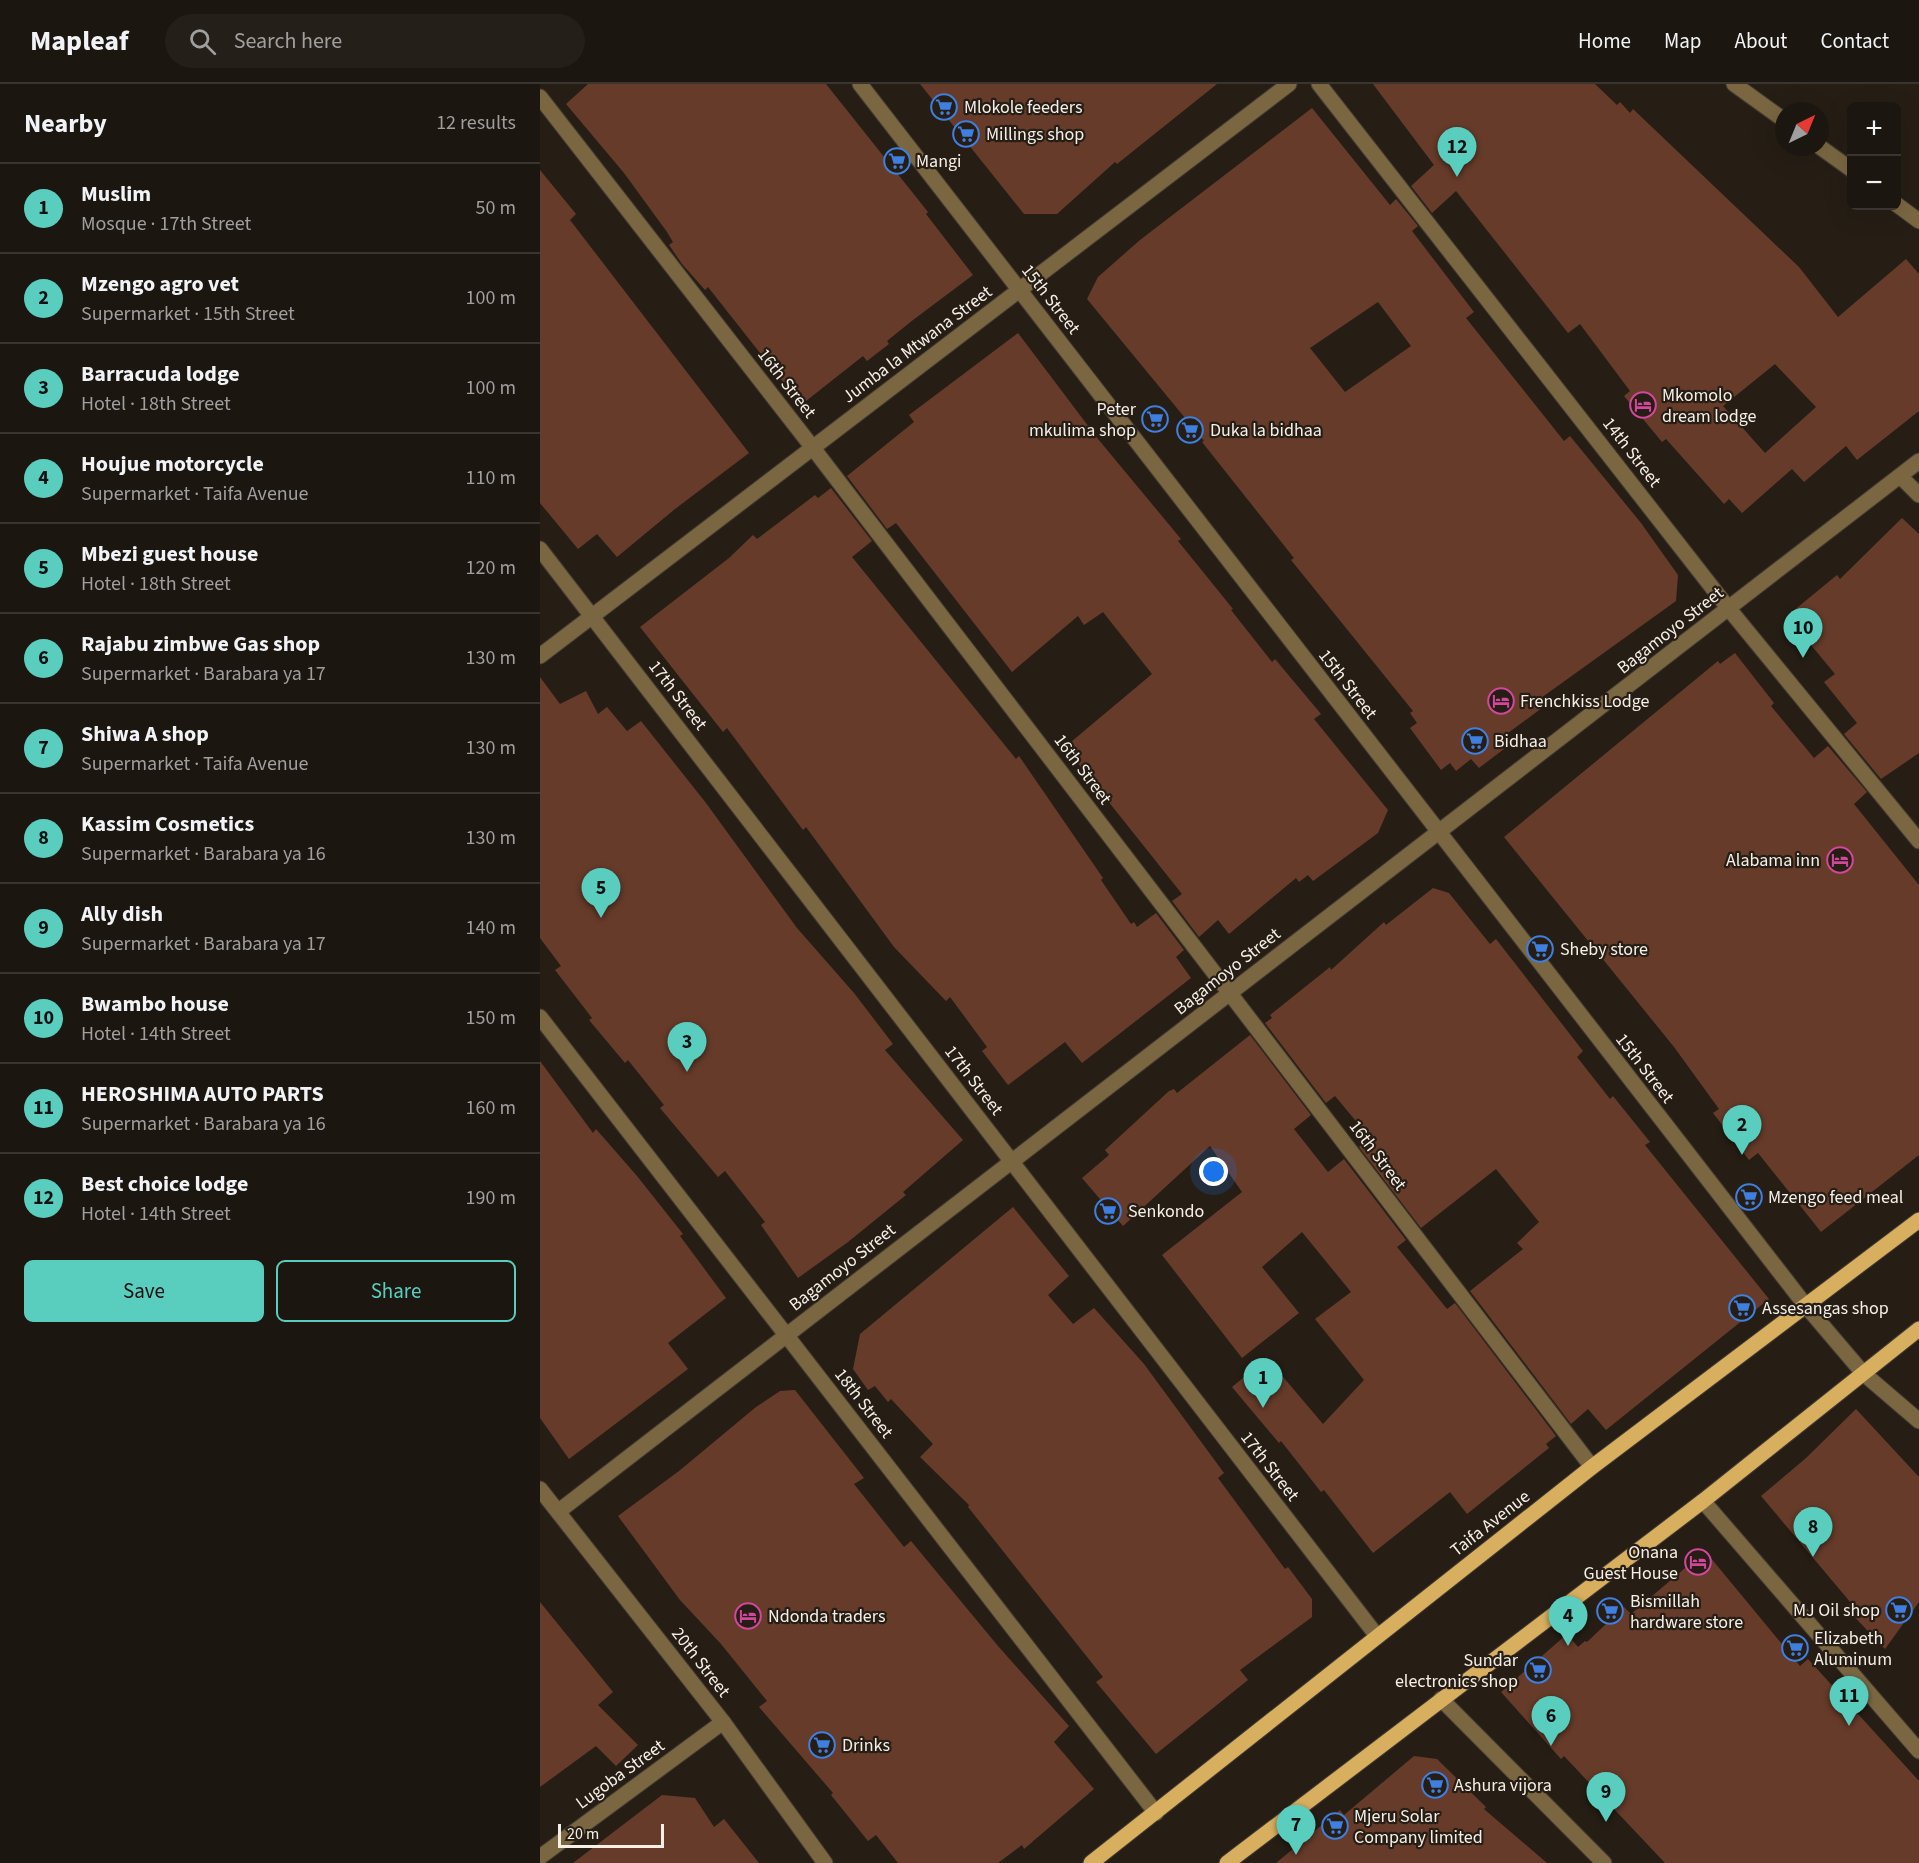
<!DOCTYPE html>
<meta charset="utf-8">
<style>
:root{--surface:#1c1610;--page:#251f19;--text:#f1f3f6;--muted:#a09f9f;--line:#3a3530;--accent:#59cebf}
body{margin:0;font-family:"Source Sans 3",sans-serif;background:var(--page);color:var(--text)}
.controls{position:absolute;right:18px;top:18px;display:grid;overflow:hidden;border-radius:9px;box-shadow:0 6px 24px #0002}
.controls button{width:54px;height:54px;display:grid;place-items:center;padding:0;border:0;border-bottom:2px solid var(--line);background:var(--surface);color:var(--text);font:30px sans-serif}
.compass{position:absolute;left:1235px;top:18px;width:54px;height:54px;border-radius:50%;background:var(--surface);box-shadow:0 6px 24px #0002;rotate:43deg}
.scale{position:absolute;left:18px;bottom:15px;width:106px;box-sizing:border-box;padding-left:6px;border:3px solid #f5efe8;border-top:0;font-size:16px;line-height:21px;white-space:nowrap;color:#f5efe8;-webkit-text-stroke:4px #261e15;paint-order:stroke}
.you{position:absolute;left:674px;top:1088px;width:21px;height:21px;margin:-15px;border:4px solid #fff;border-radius:50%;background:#1a73e8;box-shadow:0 0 0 9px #1a73e833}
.badge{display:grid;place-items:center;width:39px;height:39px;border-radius:50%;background:var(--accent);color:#111;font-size:20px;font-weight:700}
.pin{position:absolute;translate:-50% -50px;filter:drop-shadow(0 2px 3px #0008)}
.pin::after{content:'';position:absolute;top:32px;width:21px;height:18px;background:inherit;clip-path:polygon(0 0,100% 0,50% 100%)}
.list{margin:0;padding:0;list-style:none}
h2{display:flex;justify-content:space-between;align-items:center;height:78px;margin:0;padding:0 24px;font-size:26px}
h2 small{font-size:20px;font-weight:400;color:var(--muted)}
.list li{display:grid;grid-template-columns:39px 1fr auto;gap:18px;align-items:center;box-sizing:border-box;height:90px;padding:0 24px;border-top:2px solid var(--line)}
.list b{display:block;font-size:22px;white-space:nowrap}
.list p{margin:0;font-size:20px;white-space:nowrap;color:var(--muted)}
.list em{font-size:20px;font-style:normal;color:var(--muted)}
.actions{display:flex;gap:12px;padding:18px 24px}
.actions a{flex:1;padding:14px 0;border:2px solid var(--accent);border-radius:9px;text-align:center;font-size:21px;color:var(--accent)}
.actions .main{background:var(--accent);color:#111}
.icon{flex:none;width:33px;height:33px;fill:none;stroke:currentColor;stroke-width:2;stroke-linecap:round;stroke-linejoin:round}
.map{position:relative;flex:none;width:1379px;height:1779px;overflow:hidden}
header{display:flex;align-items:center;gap:36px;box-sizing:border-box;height:84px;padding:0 30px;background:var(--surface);border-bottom:2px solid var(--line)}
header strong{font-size:28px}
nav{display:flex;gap:33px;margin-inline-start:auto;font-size:21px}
.search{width:420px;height:54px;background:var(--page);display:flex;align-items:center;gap:15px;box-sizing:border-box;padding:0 21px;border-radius:33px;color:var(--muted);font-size:22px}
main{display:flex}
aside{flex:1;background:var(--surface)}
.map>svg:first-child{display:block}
</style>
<header>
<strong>Mapleaf</strong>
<div class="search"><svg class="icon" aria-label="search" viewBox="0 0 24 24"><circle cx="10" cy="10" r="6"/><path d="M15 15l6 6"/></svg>Search here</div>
<nav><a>Home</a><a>Map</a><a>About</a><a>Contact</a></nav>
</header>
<main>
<aside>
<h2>Nearby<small>12 results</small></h2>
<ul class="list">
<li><span class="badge">1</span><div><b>Muslim</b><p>Mosque · 17th Street</p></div><em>50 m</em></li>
<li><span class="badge">2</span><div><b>Mzengo agro vet</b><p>Supermarket · 15th Street</p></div><em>100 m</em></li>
<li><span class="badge">3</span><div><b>Barracuda lodge</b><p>Hotel · 18th Street</p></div><em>100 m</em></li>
<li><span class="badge">4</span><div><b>Houjue motorcycle</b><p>Supermarket · Taifa Avenue</p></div><em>110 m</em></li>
<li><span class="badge">5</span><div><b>Mbezi guest house</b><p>Hotel · 18th Street</p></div><em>120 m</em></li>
<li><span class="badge">6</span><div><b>Rajabu zimbwe Gas shop</b><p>Supermarket · Barabara ya 17</p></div><em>130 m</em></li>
<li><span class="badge">7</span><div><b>Shiwa A shop</b><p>Supermarket · Taifa Avenue</p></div><em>130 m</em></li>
<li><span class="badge">8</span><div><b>Kassim Cosmetics</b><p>Supermarket · Barabara ya 16</p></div><em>130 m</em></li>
<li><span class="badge">9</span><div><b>Ally dish</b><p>Supermarket · Barabara ya 17</p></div><em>140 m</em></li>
<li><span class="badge">10</span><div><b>Bwambo house</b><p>Hotel · 14th Street</p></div><em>150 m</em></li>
<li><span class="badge">11</span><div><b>HEROSHIMA AUTO PARTS</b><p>Supermarket · Barabara ya 16</p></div><em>160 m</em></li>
<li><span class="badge">12</span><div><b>Best choice lodge</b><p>Hotel · 14th Street</p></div><em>190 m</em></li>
</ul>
<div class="actions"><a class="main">Save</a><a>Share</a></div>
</aside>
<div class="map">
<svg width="1379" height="1779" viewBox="0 0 1379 1779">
<rect width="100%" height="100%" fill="#261e15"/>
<g fill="#673b2a" fill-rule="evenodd">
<path d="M48,0h238l102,128 -2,2 47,61 -60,45 -26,21 2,3 -22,17 -4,-5 -62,49 -93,-118 -3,3 -23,-26 -13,-19 4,-3 -6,-10 -43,-59 -58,-69z"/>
<path d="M380,0h297l-100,80 -2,-2 -58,52h-33z"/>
<path d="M833,0h222l22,21 3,-3 10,11 3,-4 166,158 39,50 68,-58 13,15v137l-62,49 -11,-14 -42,36 -12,-13 -50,44 -13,-14 -5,5 -58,-65 -4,3 -38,-46 6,-5 -50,-67 -12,9 -112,-142 -24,22 -21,-27 23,-21zM1235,280l41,43 -51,46 -42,-47z"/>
<path d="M772,24l78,97 6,-6 22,27 -6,5 62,81 -8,6 98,123 6,-5 71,87 37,52 -2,26 -135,97 5,7 -49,36 7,8 -25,19 -8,-9 -15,12 -6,-8 -9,7 -31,-42 7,-5 -7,-10 3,-2 -122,-151 3,-2 -92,-116 2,-1 -117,-142 11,-22 42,-37zM838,218l33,44 -66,46 -35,-44z"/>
<path d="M0,86l36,44 -6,6 179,233 -74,56 -58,48 -20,-23 -19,15 -38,-46z"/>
<path d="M478,249l80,106 83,100 -3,2 55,68 -2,1 41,52 3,-3 46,55 -7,5 74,91 -10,23 -65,48 -5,-6 -9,7 -3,-4 -67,56 -11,-14 -19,17 -27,-36 10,-7 -117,-147 87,-73 -49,-62 -19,13 -6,-9 -66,56 -116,-149 -9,6 -40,-53 67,-54 -5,-7z"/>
<path d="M291,404l41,53 -20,16 164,202 3,-3 84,122 -2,2 30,44 3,-2 3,5 19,-14 28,37 -8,7 15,21 -109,85 -17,-21 -57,43 -26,-34 5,-4 -37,-50 -4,4 -52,-54 -88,-120 -3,3 -76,-102 -4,4 -83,-105 89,-69 24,-23 4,4 58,-44 3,3z"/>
<path d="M1362,434l17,16v219l-38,26 -37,-45 13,-11 -33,-41 11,-8 -48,-58 50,-41 3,4z"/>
<path d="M1195,569l39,50 -3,3 43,52 14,-12 39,46 -13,12 65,81v270l-98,77 -63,-79 -9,7 -36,-47 6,-4 -45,-62 -170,-210 214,-176 2,3z"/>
<path d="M0,593l20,27 26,-13 12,23 9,-7 20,24 14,-10 65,82 91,125 57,65 39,51 -8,6 78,90 -60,52 3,3 -58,47 -50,36 -37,-53 4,-3 -40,-51 -7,6 -58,-69 4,-3 -36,-45 -3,3 -36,-43 3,-2 -37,-48 6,-4 -21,-28z"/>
<path d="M893,804l16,5 41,51 6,-5 87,112 -6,6 33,42 3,-3 37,46 -5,3 124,154 -163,131 -18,-21 -17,15 -101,-133 53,-42 -6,-6 22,-21 -43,-53 -75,59 -62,-81 11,-9 -35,-42 -9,7 -61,-80 7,-5 -2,-3 60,-48 1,3 53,-48 2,3z"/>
<path d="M710,951l61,80 -17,14 34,43 16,-13 62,81 -9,7 50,62 8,-6 101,133 -10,8 3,4 -82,66 -17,-22 -77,61 -49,-63 -3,2 -40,-51 -2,2 -47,-56 35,-29 56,66 41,-44 -49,-61 36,-27 -49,-60 -40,35 37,46 -57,45 -80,-103 80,-63 -32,-46 -87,80 -41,-48 27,-23 -4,-5 64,-59 5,-2 3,4z"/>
<path d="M0,977l53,72 3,-4 41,47 46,58 -3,2 46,62 -58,45 20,26 -119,90 -29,-41z"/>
<path d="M473,1123l56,69 -21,19 25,29 21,-16 50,56 80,109 -6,5 67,91 3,-2 24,32v18l-72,53 8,10 -92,74 -60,-72 7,-5 -135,-170 1,-2 -49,-48 13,-13 -42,-45 -3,3 -13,-16 -7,4 -15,-21 7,-35z"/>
<path d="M255,1306l69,88 -10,6 50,63 7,-6 87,105 71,80 -15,16 40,47 -70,60 -2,-4 -24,18h-100l-22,-28 -8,6 -37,-46 2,-2 -74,-86 8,-6 -46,-57 -41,-44 -62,-84 61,-45 77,-64 24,-16z"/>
<path d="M1316,1325l63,68v125l-34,47 -39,-41 5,-5 -90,-107 45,-38z"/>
<path d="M1165,1467l95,115 8,-7 111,122v82h-254l-101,-107 -3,3 -60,-67 66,-58 11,13 7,-6 2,1 37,-35 7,7z"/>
<path d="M0,1518l73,90 -15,13 40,40 -22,21 -20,-20 -56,41z"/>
<path d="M874,1672l23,3 49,48 -2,2 63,54h-271l64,-53 4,5z"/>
<path d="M122,1711l33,3 19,29 10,-8 35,44h-186z"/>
</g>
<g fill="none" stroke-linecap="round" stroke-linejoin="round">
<g stroke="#433b33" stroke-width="17">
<g id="minor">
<path d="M320,0l946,1222 57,67 56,48"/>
<path d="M779,0l410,525 190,232"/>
<path d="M1194,0l50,36"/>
<path d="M0,13l273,351 779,1019"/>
<path d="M1280,63l32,23"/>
<path d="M1356,120l23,17"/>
<path d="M1361,393l18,18"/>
<path d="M0,465l837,1087"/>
<path d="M0,572l749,-572"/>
<path d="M0,933l616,796"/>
<path d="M0,1405l183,233 102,141"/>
<path d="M1163,1417l216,250"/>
<path d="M19,1427l1360,-1050"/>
<path d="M901,1615l163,164"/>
<path d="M0,1773l183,-135"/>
</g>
</g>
<g stroke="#433b33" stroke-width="17">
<g id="major">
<path d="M551,1779l501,-396 327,-247"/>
<path d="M687,1779l476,-362 216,-172"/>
</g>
</g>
<use href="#minor" stroke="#7a6742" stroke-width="15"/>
<use href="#major" stroke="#d7af5f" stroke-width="15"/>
</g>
<defs>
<g id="supermarket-ring" transform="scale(1.35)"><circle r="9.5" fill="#261e15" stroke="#3f7fe0" stroke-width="1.5"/><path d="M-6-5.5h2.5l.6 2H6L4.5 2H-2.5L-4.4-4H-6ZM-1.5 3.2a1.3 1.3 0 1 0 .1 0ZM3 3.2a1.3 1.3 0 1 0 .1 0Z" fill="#3f7fe0"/></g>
<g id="hotel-ring" transform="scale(1.35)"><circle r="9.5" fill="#261e15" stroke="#d1479c" stroke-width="1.5"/><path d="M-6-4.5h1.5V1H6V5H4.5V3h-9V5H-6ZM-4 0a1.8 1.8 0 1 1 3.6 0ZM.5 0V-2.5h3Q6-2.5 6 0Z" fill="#d1479c"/></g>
</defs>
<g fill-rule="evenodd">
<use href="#supermarket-ring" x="404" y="23"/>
<use href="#supermarket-ring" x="426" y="50"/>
<use href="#supermarket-ring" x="357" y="77"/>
<use href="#hotel-ring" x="1103" y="321"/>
<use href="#supermarket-ring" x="615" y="335"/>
<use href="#supermarket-ring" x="650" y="346"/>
<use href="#hotel-ring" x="961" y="617"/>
<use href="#supermarket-ring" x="935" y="657"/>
<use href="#hotel-ring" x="1300" y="776"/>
<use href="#supermarket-ring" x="1000" y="865"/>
<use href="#supermarket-ring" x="1209" y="1113"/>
<use href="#supermarket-ring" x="568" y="1127"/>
<use href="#supermarket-ring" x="1202" y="1224"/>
<use href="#hotel-ring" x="1158" y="1478"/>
<use href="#supermarket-ring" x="1359" y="1526"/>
<use href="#supermarket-ring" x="1070" y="1527"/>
<use href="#hotel-ring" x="208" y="1532"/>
<use href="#supermarket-ring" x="1255" y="1564"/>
<use href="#supermarket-ring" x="998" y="1586"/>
<use href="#supermarket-ring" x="282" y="1661"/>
<use href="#supermarket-ring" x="895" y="1701"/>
<use href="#supermarket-ring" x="795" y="1742"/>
</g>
<g text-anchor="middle" stroke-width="4.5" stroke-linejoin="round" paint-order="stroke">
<g font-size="18" fill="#f5efe8" stroke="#261e15" text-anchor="start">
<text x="424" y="29">Mlokole feeders</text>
<text x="446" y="56">Millings shop</text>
<text x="376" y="83">Mangi</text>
<text x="1122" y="317">Mkomolo<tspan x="1122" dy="21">dream lodge</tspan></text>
<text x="596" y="331" text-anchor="end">Peter<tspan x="596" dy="21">mkulima shop</tspan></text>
<text x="670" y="352">Duka la bidhaa</text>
<text x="980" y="623">Frenchkiss Lodge</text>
<text x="954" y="663">Bidhaa</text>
<text x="1280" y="782" text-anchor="end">Alabama inn</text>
<text x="1020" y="871">Sheby store</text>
<text x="1228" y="1119">Mzengo feed meal</text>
<text x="588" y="1133">Senkondo</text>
<text x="1222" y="1230">Assesangas shop</text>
<text x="1138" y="1474" text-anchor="end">Onana<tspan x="1138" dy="21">Guest House</tspan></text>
<text x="1090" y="1523">Bismillah<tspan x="1090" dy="21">hardware store</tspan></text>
<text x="1340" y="1532" text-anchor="end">MJ Oil shop</text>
<text x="228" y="1538">Ndonda traders</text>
<text x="1274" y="1560">Elizabeth<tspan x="1274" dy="21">Aluminum</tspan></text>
<text x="978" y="1582" text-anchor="end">Sundar<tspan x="978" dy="21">electronics shop</tspan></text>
<text x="302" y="1667">Drinks</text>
<text x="914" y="1707">Ashura vijora</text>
<text x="814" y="1738">Mjeru Solar<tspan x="814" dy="21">Company limited</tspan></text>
</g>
<g font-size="18" fill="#f5efe8" stroke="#261e15">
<text transform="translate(511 215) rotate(52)" y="6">15th Street</text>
<text transform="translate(377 260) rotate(-37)" y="6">Jumba la Mtwana Street</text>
<text transform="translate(247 299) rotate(52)" y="6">16th Street</text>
<text transform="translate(1092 368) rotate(52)" y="6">14th Street</text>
<text transform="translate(1130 546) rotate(-38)" y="6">Bagamoyo Street</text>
<text transform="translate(808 600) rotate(52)" y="6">15th Street</text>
<text transform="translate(138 611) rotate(52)" y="6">17th Street</text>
<text transform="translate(543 685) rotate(53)" y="6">16th Street</text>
<text transform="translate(687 887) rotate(-38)" y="6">Bagamoyo Street</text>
<text transform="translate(1105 984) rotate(52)" y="6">15th Street</text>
<text transform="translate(434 996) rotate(52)" y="6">17th Street</text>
<text transform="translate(838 1071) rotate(53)" y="6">16th Street</text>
<text transform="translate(302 1183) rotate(-38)" y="6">Bagamoyo Street</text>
<text transform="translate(324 1319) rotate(52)" y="6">18th Street</text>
<text transform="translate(730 1382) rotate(52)" y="6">17th Street</text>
<text transform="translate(950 1439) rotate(-38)" y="6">Taifa Avenue</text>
<text transform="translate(161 1578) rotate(52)" y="6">20th Street</text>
<text transform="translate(80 1690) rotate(-36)" y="6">Lugoba Street</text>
</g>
</g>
</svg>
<div class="controls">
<button>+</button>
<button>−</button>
</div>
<svg class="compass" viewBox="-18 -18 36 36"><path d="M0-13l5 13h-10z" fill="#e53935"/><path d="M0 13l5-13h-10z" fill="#a09f9f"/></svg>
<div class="scale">20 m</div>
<div class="you"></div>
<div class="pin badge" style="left:723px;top:1324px">1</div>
<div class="pin badge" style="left:1202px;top:1071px">2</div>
<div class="pin badge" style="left:147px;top:988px">3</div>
<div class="pin badge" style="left:1028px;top:1562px">4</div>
<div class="pin badge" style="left:61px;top:834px">5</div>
<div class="pin badge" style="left:1011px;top:1662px">6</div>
<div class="pin badge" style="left:756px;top:1771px">7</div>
<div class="pin badge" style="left:1273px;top:1473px">8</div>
<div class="pin badge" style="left:1066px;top:1738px">9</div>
<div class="pin badge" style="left:1263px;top:574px">10</div>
<div class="pin badge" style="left:1309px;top:1642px">11</div>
<div class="pin badge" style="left:917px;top:93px">12</div>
</div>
</main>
